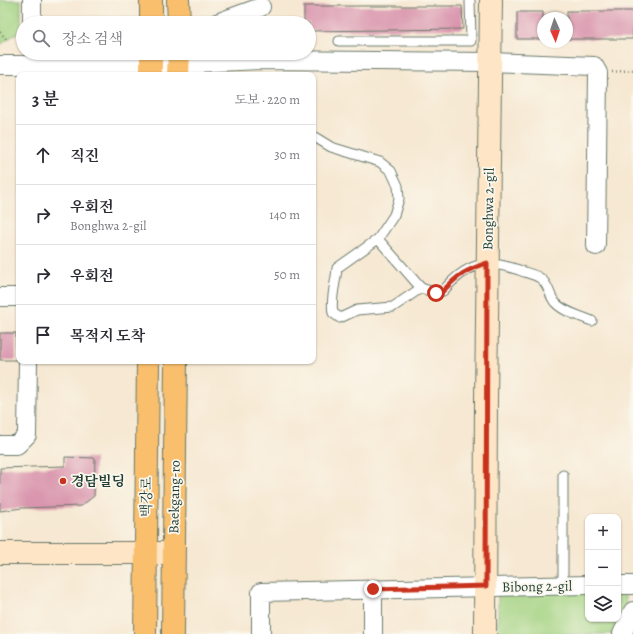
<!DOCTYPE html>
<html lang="ko">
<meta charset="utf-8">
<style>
:root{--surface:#fff;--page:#f2f2f3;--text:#2b2b33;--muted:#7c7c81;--line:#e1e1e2}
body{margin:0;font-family:Alegreya,"Noto Serif KR",serif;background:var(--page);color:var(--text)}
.controls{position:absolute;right:12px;bottom:12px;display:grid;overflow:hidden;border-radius:8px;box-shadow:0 1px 3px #0004}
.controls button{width:36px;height:36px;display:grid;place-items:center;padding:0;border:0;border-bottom:1px solid var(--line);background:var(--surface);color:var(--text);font:20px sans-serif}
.compass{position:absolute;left:537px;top:12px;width:36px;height:36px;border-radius:50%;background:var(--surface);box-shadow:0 1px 3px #0004;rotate:177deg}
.stop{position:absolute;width:12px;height:12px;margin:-9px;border:3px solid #c8321e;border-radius:50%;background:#fff}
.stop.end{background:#c8321e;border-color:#fff;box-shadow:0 1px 4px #0008}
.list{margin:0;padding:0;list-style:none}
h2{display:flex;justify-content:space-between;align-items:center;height:52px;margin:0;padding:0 16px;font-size:17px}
h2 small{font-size:13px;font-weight:400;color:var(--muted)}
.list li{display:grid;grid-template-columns:26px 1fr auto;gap:12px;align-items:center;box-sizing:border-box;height:60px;padding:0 16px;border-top:1px solid var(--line)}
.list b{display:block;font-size:15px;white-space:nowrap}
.list p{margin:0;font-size:13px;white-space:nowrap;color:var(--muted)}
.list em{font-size:13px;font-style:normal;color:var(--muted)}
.icon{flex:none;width:22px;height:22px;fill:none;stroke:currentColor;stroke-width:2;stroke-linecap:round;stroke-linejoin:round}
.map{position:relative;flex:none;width:633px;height:634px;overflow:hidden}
.search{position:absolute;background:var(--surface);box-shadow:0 1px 3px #0004;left:16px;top:16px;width:300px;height:44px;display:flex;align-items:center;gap:10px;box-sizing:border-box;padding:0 14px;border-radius:22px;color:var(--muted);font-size:15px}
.panel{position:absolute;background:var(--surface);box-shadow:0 1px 3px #0004;left:16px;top:72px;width:300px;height:292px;border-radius:8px}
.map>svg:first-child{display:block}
</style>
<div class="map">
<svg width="633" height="634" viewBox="0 0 633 634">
<rect width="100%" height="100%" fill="#fbf7ec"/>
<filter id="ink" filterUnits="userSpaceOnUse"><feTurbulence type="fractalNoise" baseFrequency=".025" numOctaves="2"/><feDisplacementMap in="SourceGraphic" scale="8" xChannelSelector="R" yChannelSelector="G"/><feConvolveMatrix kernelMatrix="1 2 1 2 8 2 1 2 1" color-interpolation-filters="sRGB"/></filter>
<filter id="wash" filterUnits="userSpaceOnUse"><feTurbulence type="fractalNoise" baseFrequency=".012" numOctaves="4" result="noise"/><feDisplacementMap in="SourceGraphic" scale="16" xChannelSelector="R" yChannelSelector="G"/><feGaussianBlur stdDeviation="0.9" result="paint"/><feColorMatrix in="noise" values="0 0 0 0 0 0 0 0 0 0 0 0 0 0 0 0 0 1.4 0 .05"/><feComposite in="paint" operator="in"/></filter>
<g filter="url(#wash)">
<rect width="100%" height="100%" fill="#f6e8d2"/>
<g fill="#a1d280" stroke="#60885a">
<path d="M0,0h21v30l-21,15z"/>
<path d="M498,590h90v29h30v-28l7,5 1,9 -13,29h-115z"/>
</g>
<g id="blocks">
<g fill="#d995ad">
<path d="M304,6h158l1,23 -154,2v-8h-5z"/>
<rect x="567" y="11" width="66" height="28"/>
<rect x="517" y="12" width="26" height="27"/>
<rect x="0" y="333" width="16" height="27"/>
<path d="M65,457l30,1 -1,38 -13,10 -59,2 -22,3v-43l65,-2z"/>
</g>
</g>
</g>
<g filter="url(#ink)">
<use href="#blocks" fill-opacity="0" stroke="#6a796b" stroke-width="1"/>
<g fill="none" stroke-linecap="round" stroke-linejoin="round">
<g stroke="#6a796b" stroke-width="11">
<g id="lane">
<path d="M339,41h132l-1,-41"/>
<path d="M183,66l17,9"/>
<path d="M313,136l18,11 49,15 11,9 7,15 1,13 -5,16 -16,24 -41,29c-1,15 -7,31 -4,45l7,5 17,-8 36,-3 28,-19"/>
<path d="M378,239l43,49 15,5 7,-2c23,-27 42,-33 76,-21 7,3 15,4 21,8 9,6 8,15 14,23 7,10 26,15 38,20"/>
<path d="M563,475v110"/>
</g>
</g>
<g stroke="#6a796b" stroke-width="20">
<g id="street">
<path d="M32,23v-23"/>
<path d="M217,23l44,-16"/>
<path d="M0,65h151l110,-5 229,2 104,4 4,7 -2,173"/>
<path d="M0,297h19"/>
<path d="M0,445h17l10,-10 1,-74"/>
<path d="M618,585h15"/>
<path d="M373,589v45"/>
<path d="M261,634v-42l327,-7"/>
<path d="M622,634l11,-23"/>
</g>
</g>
<g stroke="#6a796b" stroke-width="24">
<g id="secondary">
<path d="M0,553h173"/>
<path d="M485,634l1,-234 5,-400"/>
</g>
</g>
<g stroke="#6a796b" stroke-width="24">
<g id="primary">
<path d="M178,0l1,23"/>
<path d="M151,23v-23"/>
<path d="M151,75v-22"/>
<path d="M178,75l1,-22"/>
<path d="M145,634l3,-273"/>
<path d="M173,634l3,-273"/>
</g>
</g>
<g stroke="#6a796b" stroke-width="2.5" stroke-dasharray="1 3" stroke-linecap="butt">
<path d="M0,32l7,8"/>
<path d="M612,72l21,-2"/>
</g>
<use href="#lane" stroke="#fff" stroke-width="9"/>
<use href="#street" stroke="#fff" stroke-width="18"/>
<use href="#secondary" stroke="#fde5c5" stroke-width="22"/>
<use href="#primary" stroke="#f9bf6d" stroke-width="22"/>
</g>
</g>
<g fill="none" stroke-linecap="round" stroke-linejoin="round" filter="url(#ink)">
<path stroke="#c8321e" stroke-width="5" d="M373,589l113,-3 1,-323c-21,7 -29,12 -44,28l-7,2"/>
</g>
<circle fill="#c8321e" stroke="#fbf7ec" stroke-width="1.5" cx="63" cy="481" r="4"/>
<g text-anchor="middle" stroke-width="3.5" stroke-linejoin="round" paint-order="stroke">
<g font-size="14" fill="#1f3d34" stroke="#fbf7ec">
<text transform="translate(488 209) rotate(-89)" y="5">Bonghwa 2-gil</text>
<text transform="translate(146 497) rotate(-89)" y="5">백강로</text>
<text transform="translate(174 497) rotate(-89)" y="5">Baekgang-ro</text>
<text transform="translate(537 586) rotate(-1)" y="5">Bibong 2-gil</text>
</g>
<g font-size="14" font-weight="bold" fill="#1f3d34" stroke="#fbf7ec" text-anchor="start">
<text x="71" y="486">경담빌딩</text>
</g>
</g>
</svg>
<div class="controls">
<button>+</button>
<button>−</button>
<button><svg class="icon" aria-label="layers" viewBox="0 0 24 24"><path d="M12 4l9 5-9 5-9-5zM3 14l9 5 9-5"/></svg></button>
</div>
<svg class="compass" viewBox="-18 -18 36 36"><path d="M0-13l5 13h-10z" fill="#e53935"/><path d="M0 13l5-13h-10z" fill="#7c7c81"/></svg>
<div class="stop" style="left:436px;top:293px"></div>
<div class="stop end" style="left:373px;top:589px"></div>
<div class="search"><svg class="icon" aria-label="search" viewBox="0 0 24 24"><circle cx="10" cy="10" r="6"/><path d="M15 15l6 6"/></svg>장소 검색</div>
<section class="panel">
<h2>3 분<small>도보 · 220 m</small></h2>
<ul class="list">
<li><svg class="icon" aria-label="ahead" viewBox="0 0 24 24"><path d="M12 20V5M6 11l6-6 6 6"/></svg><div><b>직진</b></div><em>30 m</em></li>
<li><svg class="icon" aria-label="right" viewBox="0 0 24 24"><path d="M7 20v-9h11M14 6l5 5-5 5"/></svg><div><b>우회전</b><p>Bonghwa 2-gil</p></div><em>140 m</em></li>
<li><svg class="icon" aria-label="right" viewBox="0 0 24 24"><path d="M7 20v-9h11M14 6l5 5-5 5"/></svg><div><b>우회전</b></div><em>50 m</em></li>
<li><svg class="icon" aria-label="arrive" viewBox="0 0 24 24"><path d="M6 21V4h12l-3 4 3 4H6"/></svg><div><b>목적지 도착</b></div></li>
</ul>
</section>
</div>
